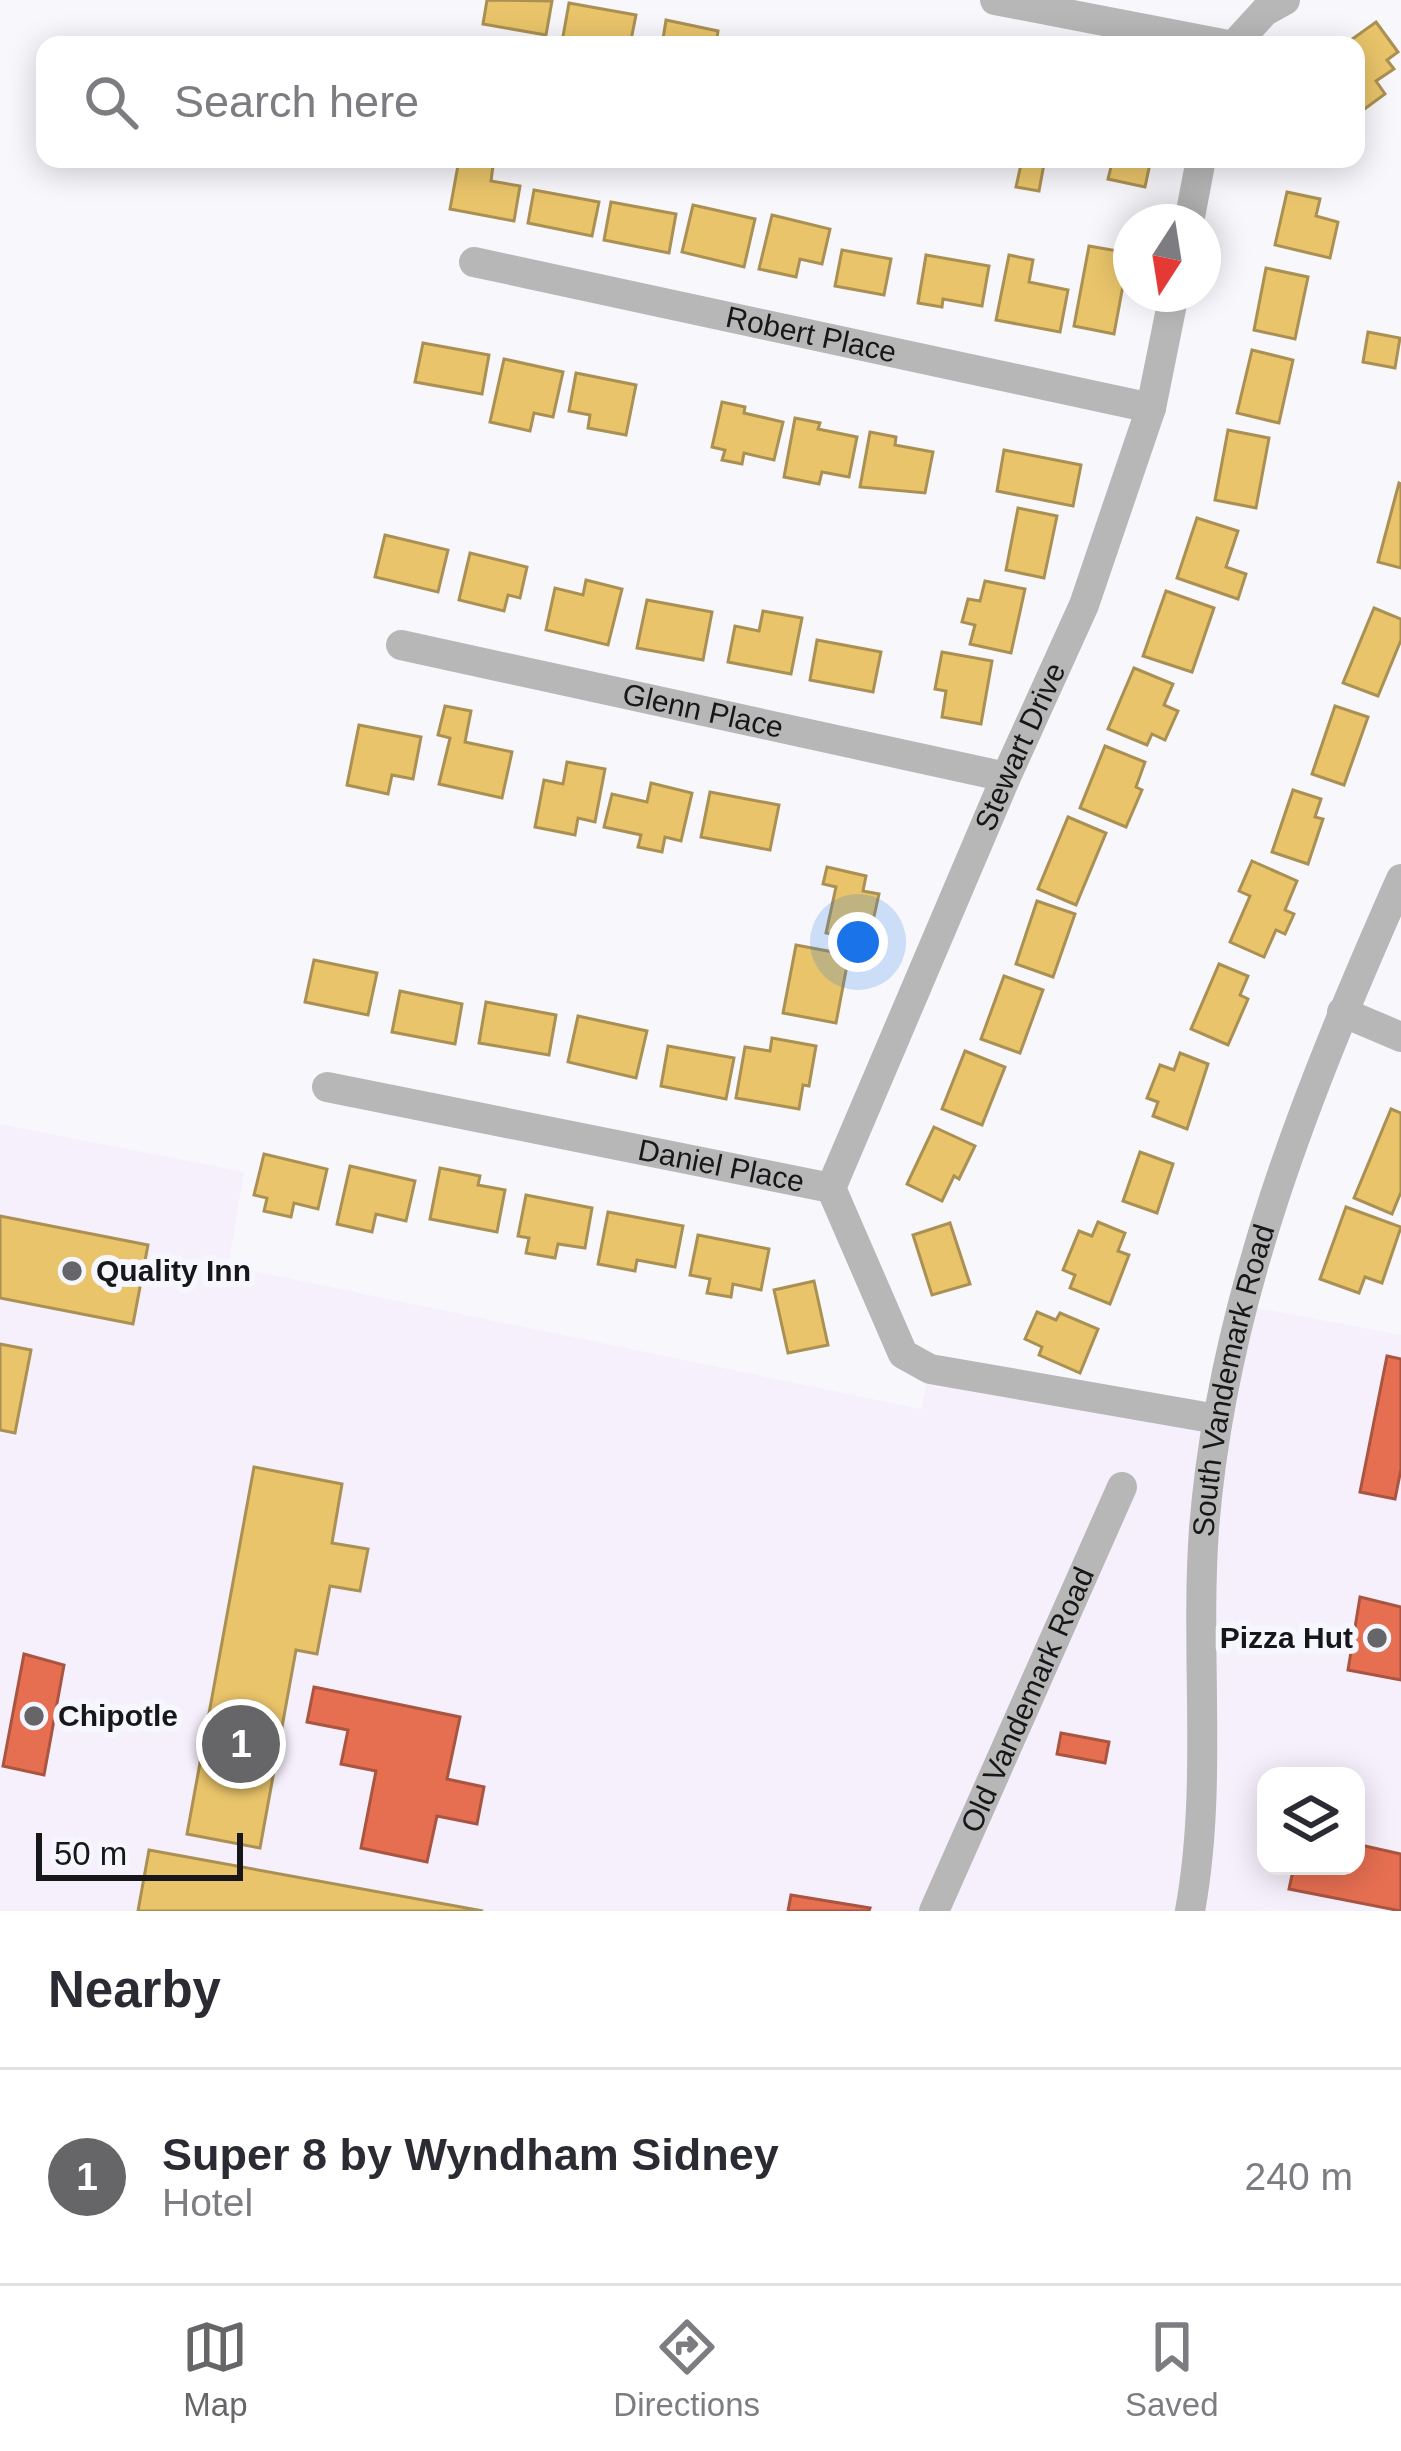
<!DOCTYPE html>
<style>
:root{--surface:#fff;--page:#f7f7f7;--text:#2b2b33;--muted:#7c7c81;--line:#e1e1e2;--accent:#666669}
body{margin:0;font-family:Helvetica,sans-serif;background:var(--page);color:var(--text)}
.controls{position:absolute;right:36px;bottom:36px;display:grid;overflow:hidden;border-radius:24px;box-shadow:0 6px 30px #0003}
.controls button{width:108px;height:108px;display:grid;place-items:center;padding:0;border:0;border-bottom:3px solid var(--line);background:var(--surface);color:var(--text);font:60px sans-serif}
.compass{position:absolute;left:1113px;top:204px;width:108px;height:108px;border-radius:50%;background:var(--surface);box-shadow:0 6px 30px #0003;rotate:192deg}
.scale{position:absolute;left:36px;bottom:30px;width:207px;box-sizing:border-box;padding-left:12px;border:6px solid #17171a;border-top:0;font-size:33px;line-height:42px;white-space:nowrap;color:#17171a;-webkit-text-stroke:9px #f6f6fe;paint-order:stroke}
.you{position:absolute;left:858px;top:942px;width:42px;height:42px;margin:-30px;border:9px solid #fff;border-radius:50%;background:#1a73e8;box-shadow:0 0 0 18px #1a73e833}
.badge{display:grid;place-items:center;width:78px;height:78px;border-radius:50%;background:var(--accent);color:#fff;font-size:39px;font-weight:700}
.pin{position:absolute;translate:-50% -50%;border:6px solid #fff;box-shadow:0 3px 12px #0006}
.list{margin:0;padding:0;list-style:none}
h2{display:flex;justify-content:space-between;align-items:center;height:156px;margin:0;padding:0 48px;font-size:51px}
h2 small{font-size:39px;font-weight:400;color:var(--muted)}
.list li{display:grid;grid-template-columns:78px 1fr auto;gap:36px;align-items:center;box-sizing:border-box;height:216px;padding:0 48px;border-top:3px solid var(--line)}
.list b{display:block;font-size:45px;white-space:nowrap}
.list p{margin:0;font-size:39px;white-space:nowrap;color:var(--muted)}
.list em{font-size:39px;font-style:normal;color:var(--muted)}
.icon{flex:none;width:66px;height:66px;fill:none;stroke:currentColor;stroke-width:2;stroke-linecap:round;stroke-linejoin:round}
.map{position:relative;flex:none;width:1401px;height:1911px;overflow:hidden}
.search{position:absolute;background:var(--surface);box-shadow:0 6px 30px #0003;left:36px;right:36px;top:36px;height:132px;display:flex;align-items:center;gap:30px;box-sizing:border-box;padding:0 42px;border-radius:24px;color:var(--muted);font-size:45px}
.sheet{height:372px;background:var(--surface)}
nav{display:flex;justify-content:space-around;align-items:center;box-sizing:border-box;height:168px;border-top:3px solid var(--line);background:var(--surface);font-size:33px;color:var(--muted)}
nav a{display:grid;justify-items:center;gap:6px}
nav .on{color:var(--accent)}
.map>svg:first-child{display:block}
</style>
<div class="map">
<svg width="1401" height="1911" viewBox="0 0 1401 1911">
<rect width="100%" height="100%" fill="#f8f8fc"/>
<path fill="#f6effc" fill-rule="evenodd" d="M0,1124l244,48 -16,94 693,143 9,-40 286,50 26,-114 159,30v576h-1401zM1266,1776h90v90h-90z"/>
<g fill="#e9c46a" stroke="#aa9052" stroke-width="3">
<path d="M487,0l65,1 -6,34 -63,-11z"/>
<path d="M569,3l67,12 -6,30 -68,-3z"/>
<path d="M666,20l52,11 -2,14h-54z"/>
<path d="M1376,22l22,30 -11,8 7,9 -18,12 9,13 -26,19 -3,-5v-63h-12z"/>
<path d="M1113,159h38l-6,28 -37,-8z"/>
<path d="M459,160l34,6 -2,15 29,5 -6,35 -64,-12z"/>
<path d="M1022,160l22,4 -5,27 -23,-4z"/>
<path d="M534,190l65,12 -7,34 -64,-13z"/>
<path d="M1287,192l33,7 -4,17 22,6 -8,36 -55,-13z"/>
<path d="M611,202l65,12 -7,39 -65,-13z"/>
<path d="M693,205l62,14 -11,48 -62,-15z"/>
<path d="M772,215l58,14 -8,35 -22,-5 -4,18 -37,-8z"/>
<path d="M1089,246l40,7 -15,81 -40,-8z"/>
<path d="M842,250l49,9 -7,36 -49,-9z"/>
<path d="M926,255l63,11 -7,40 -39,-7 -1,8 -24,-4z"/>
<path d="M1009,255l24,5 -4,22 39,8 -8,42 -64,-12z"/>
<path d="M1266,268l42,9 -13,62 -41,-9z"/>
<path d="M1368,332l32,6 -5,30 -32,-6z"/>
<path d="M423,343l66,12 -7,39 -67,-12z"/>
<path d="M1252,350l41,10 -14,63 -42,-10z"/>
<path d="M504,359l59,13 -10,45 -19,-4 -4,18 -40,-9z"/>
<path d="M576,373l60,12 -10,50 -38,-7 2,-13 -21,-4z"/>
<path d="M722,402l23,5 -1,6 39,9 -9,38 -30,-7 -2,11 -20,-4 3,-10 -13,-3z"/>
<path d="M795,418l25,5 -2,6 39,8 -8,40 -27,-5 -3,12 -35,-7z"/>
<path d="M1228,430l41,8 -13,70 -41,-8z"/>
<path d="M870,432l26,5 -1,8 38,7 -8,41 -65,-6z"/>
<path d="M1004,450l77,15 -8,41 -76,-15z"/>
<path d="M1399,483l2,1v84l-23,-6z"/>
<path d="M1018,508l39,8 -13,62 -38,-8z"/>
<path d="M1197,518l41,13 -12,36 20,7 -8,25 -61,-21z"/>
<path d="M385,535l63,15 -10,42 -63,-15z"/>
<path d="M470,553l57,14 -7,31 -12,-3 -4,16 -45,-11z"/>
<path d="M586,580l36,9 -14,56 -62,-15 9,-42 28,7z"/>
<path d="M985,581l40,8 -14,64 -41,-9 5,-19 -13,-3 6,-23 12,2z"/>
<path d="M1166,591l48,17 -22,64 -49,-16z"/>
<path d="M647,600l65,12 -9,48 -66,-12z"/>
<path d="M1374,608l27,11v21l-23,56 -35,-13z"/>
<path d="M763,611l39,7 -11,56 -63,-12 7,-36 24,5z"/>
<path d="M817,640l64,12 -8,40 -63,-12z"/>
<path d="M942,652l50,9 -11,63 -39,-7 4,-26 -11,-2z"/>
<path d="M1134,668l39,16 -9,21 14,6 -13,29 -13,-6 -5,11 -39,-16z"/>
<path d="M445,706l26,5 -6,31 47,10 -10,46 -63,-14 11,-46 -12,-3z"/>
<path d="M1335,706l33,11 -24,68 -32,-11z"/>
<path d="M359,725l62,12 -8,42 -21,-4 -4,19 -41,-9z"/>
<path d="M1105,746l40,16 -9,25 6,3 -16,37 -46,-19z"/>
<path d="M567,762l38,7 -10,53 -17,-4 -3,17 -40,-8 9,-47 19,4z"/>
<path d="M651,783l41,10 -11,48 -16,-4 -3,15 -24,-5 3,-12 -37,-8 8,-33 35,8z"/>
<path d="M1293,790l28,9 -6,18 8,2 -15,45 -36,-12z"/>
<path d="M710,792l69,13 -9,45 -69,-13z"/>
<path d="M1068,817l38,16 -30,72 -38,-16z"/>
<path d="M1252,861l45,20 -12,29 9,4 -9,20 -9,-4 -12,27 -34,-15 20,-46 -11,-5z"/>
<path d="M827,867l39,9 -3,15 16,3 -11,49 -42,-10 10,-46 -13,-3z"/>
<path d="M1037,901l38,13 -22,63 -37,-13z"/>
<path d="M796,945l53,10 -13,68 -53,-10z"/>
<path d="M314,960l63,13 -9,42 -63,-13z"/>
<path d="M1219,964l29,12 -8,19 8,4 -20,46 -37,-16z"/>
<path d="M1004,976l39,14 -23,63 -39,-14z"/>
<path d="M400,991l62,13 -7,40 -63,-12z"/>
<path d="M486,1002l70,13 -7,40 -70,-12z"/>
<path d="M578,1016l69,15 -11,47 -68,-16z"/>
<path d="M772,1038l44,8 -7,40 -6,-1 -4,24 -63,-11 9,-51 25,4z"/>
<path d="M668,1046l66,12 -8,41 -65,-13z"/>
<path d="M965,1051l40,16 -23,58 -40,-16z"/>
<path d="M1180,1053l28,11 -21,65 -34,-13 5,-14 -11,-4 13,-33 14,5z"/>
<path d="M1391,1109l10,4v79l-9,22 -38,-16z"/>
<path d="M934,1127l41,19 -16,33 -5,-3 -12,25 -35,-17z"/>
<path d="M1140,1152l33,12 -16,49 -34,-12z"/>
<path d="M264,1154l63,15 -9,40 -24,-6 -3,14 -27,-6 3,-13 -13,-3z"/>
<path d="M350,1166l65,15 -9,40 -30,-7 -4,18 -35,-8z"/>
<path d="M440,1168l40,8 -2,9 27,5 -8,42 -67,-13z"/>
<path d="M526,1195l66,13 -7,40 -27,-4 -3,14 -29,-5 3,-15 -11,-2z"/>
<path d="M1346,1207l55,20 -19,56 -17,-6 -6,16 -39,-14z"/>
<path d="M608,1212l75,14 -8,41 -38,-7 -2,11 -37,-7z"/>
<path d="M0,1216l148,29 -15,79 -133,-26z"/>
<path d="M1098,1222l27,11 -7,18 11,4 -19,49 -40,-16 5,-13 -12,-5 16,-39 13,5z"/>
<path d="M950,1223l20,61 -38,11 -19,-60z"/>
<path d="M698,1235l71,14 -8,41 -28,-6 -2,13 -24,-4 3,-14 -20,-4z"/>
<path d="M814,1281l14,64 -40,8 -14,-63z"/>
<path d="M1037,1312l19,8 4,-7 38,16 -18,44 -41,-18 3,-8 -17,-8z"/>
<path d="M0,1344l31,6 -16,83 -15,-3z"/>
<path d="M254,1467l88,17 -10,59 36,6 -8,42 -30,-5 -13,68 -21,-4 -36,198 -73,-14z"/>
<path d="M149,1850l334,61h-345z"/>
</g>
<g fill="#e76f51" stroke="#a95540" stroke-width="3">
<path d="M1387,1356l14,3v110l-6,30 -35,-7z"/>
<path d="M1360,1597l41,10v73l-53,-10z"/>
<path d="M24,1654l40,11 -20,110 -41,-9z"/>
<path d="M314,1687l146,30 -13,62 37,8 -7,37 -40,-8 -10,46 -66,-14 15,-77 -35,-7 7,-34 -41,-8z"/>
<path d="M1061,1733l48,9 -4,21 -48,-9z"/>
<path d="M1356,1844l45,10v57l-112,-22 5,-23h62z"/>
<path d="M791,1895l79,13 -1,3h-81z"/>
</g>
<g fill="none" stroke-linecap="round" stroke-linejoin="round">
<g stroke="#b6b7b6" stroke-width="30">
<path d="M995,0l233,45"/>
<path d="M1234,45l31,-34 20,-11"/>
<path d="M1189,222l12,-63"/>
<path id="s1" d="M474,262l677,146"/>
<path id="s2" d="M401,645l605,132"/>
<path d="M1342,1012l59,25"/>
<path id="s3" d="M327,1087l504,101"/>
<path id="s4" d="M831,1188l175,-411 78,-172 67,-197 23,-114"/>
<path d="M831,1188l72,166 27,15 287,50"/>
<path id="s5" d="M934,1911l188,-424"/>
<path id="s6" d="M1190,1911c23,-126 5,-255 14,-382 18,-229 105,-442 197,-650"/>
</g>
</g>
<g fill="#666669" stroke="#f6f6fe" stroke-width="4.5">
<circle cx="72" cy="1271" r="12"/>
<circle cx="1377" cy="1638" r="12"/>
<circle cx="34" cy="1716" r="12"/>
</g>
<g text-anchor="middle" stroke-width="12" stroke-linejoin="round" paint-order="stroke">
<g font-size="30" fill="#17171a" stroke="#f6f6fe">
<text dy="10" stroke="none"><textPath href="#s1" startOffset="345">Robert Place</textPath></text>
<text dy="10" stroke="none"><textPath href="#s2" startOffset="309">Glenn Place</textPath></text>
<text dy="10" stroke="none"><textPath href="#s4" startOffset="480">Stewart Drive</textPath></text>
<text dy="10" stroke="none"><textPath href="#s3" startOffset="402">Daniel Place</textPath></text>
<text dy="10" stroke="none"><textPath href="#s6" startOffset="534">South Vandemark Road</textPath></text>
<text dy="10" stroke="none"><textPath href="#s5" startOffset="231">Old Vandemark Road</textPath></text>
</g>
<g font-size="30" font-weight="bold" fill="#17171a" stroke="#f6f6fe" text-anchor="start">
<text x="96" y="1281">Quality Inn</text>
<text x="1353" y="1648" text-anchor="end">Pizza Hut</text>
<text x="58" y="1726">Chipotle</text>
</g>
</g>
</svg>
<div class="controls">
<button><svg class="icon" aria-label="layers" viewBox="0 0 24 24"><path d="M12 4l9 5-9 5-9-5zM3 14l9 5 9-5"/></svg></button>
</div>
<svg class="compass" viewBox="-18 -18 36 36"><path d="M0-13l5 13h-10z" fill="#e53935"/><path d="M0 13l5-13h-10z" fill="#7c7c81"/></svg>
<div class="scale">50 m</div>
<div class="you"></div>
<div class="pin badge" style="left:241px;top:1744px">1</div>
<div class="search"><svg class="icon" aria-label="search" viewBox="0 0 24 24"><circle cx="10" cy="10" r="6"/><path d="M15 15l6 6"/></svg>Search here</div>
</div>
<section class="sheet">
<h2>Nearby<small></small></h2>
<ul class="list">
<li><span class="badge">1</span><div><b>Super 8 by Wyndham Sidney</b><p>Hotel</p></div><em>240 m</em></li>
</ul>
</section>
<nav>
<a class="on"><svg class="icon" aria-label="map" viewBox="0 0 24 24"><path d="M3 6l6-2 6 2 6-2v14l-6 2-6-2-6 2zM9 4v14M15 6v14"/></svg>Map</a>
<a><svg class="icon" aria-label="directions" viewBox="0 0 24 24"><path d="M12 3l9 9-9 9-9-9zM9 14v-3h6M13 9l2 2-2 2"/></svg>Directions</a>
<a><svg class="icon" aria-label="saved" viewBox="0 0 24 24"><path d="M7 4h10v16l-5-4-5 4z"/></svg>Saved</a>
</nav>
